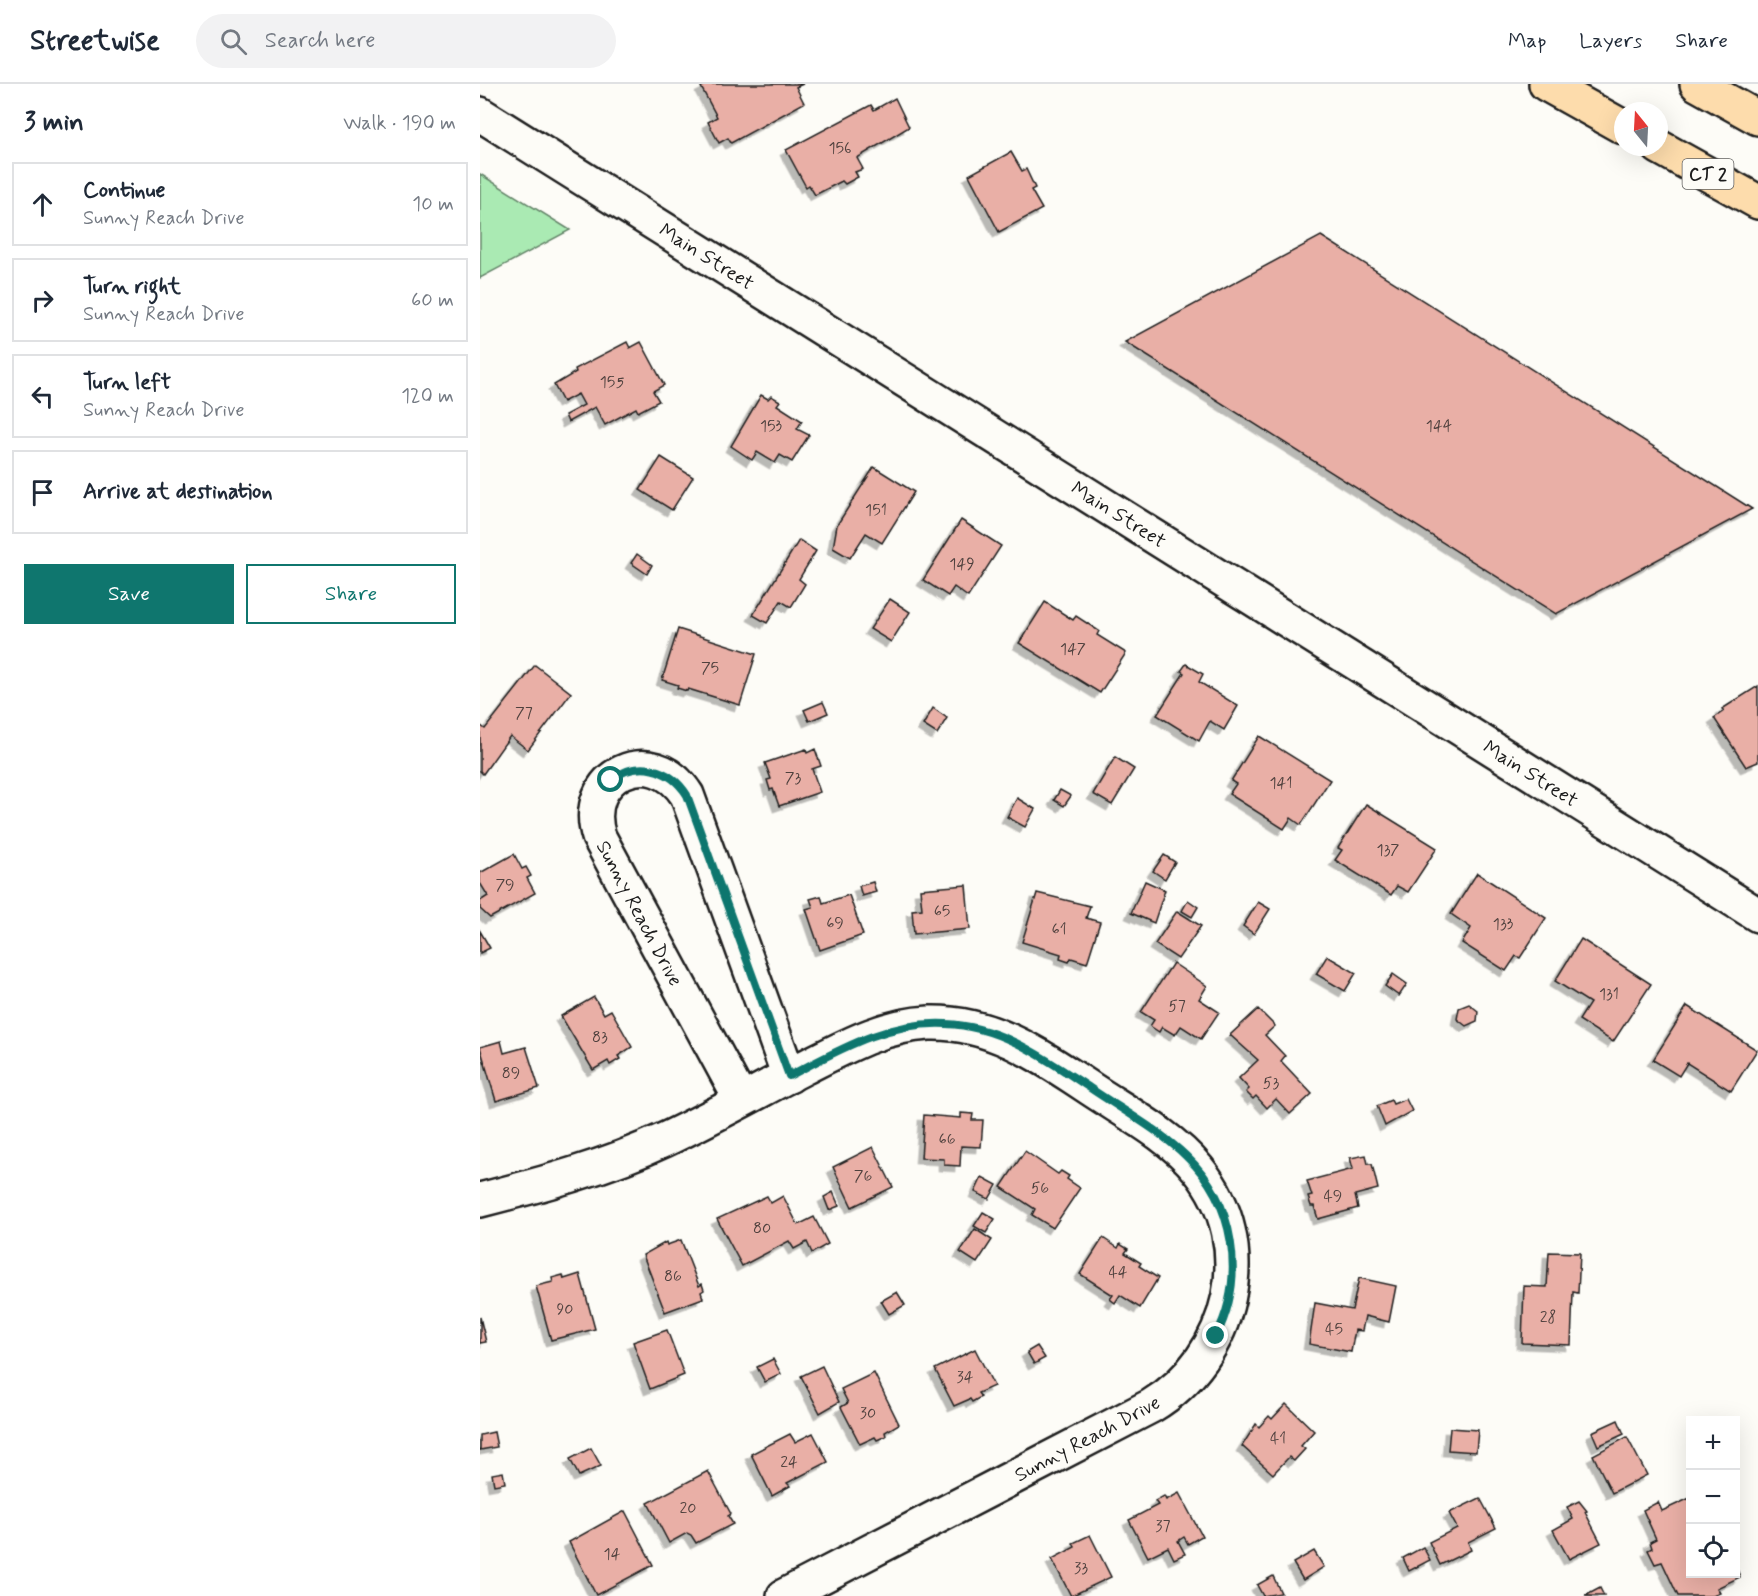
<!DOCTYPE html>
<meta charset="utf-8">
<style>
:root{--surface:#fff;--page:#f2f2f3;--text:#1f2937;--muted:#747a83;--line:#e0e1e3;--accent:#0f766e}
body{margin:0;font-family:Mynerve,sans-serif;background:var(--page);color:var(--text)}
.controls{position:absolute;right:18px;bottom:18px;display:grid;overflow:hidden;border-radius:0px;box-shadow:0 6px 24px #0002}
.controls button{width:54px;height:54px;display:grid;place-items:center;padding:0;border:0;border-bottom:2px solid var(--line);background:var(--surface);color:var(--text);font:30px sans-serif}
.compass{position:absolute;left:1134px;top:18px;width:54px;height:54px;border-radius:50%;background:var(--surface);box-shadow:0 6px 24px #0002;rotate:342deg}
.stop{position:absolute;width:18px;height:18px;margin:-14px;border:4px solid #0f766e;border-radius:50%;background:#fff}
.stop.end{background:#0f766e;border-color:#fff;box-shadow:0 2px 6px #0008}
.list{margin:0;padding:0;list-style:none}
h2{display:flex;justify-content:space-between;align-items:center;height:78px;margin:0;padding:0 24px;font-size:26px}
h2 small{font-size:20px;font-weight:400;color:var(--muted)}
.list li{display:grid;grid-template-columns:39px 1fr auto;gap:18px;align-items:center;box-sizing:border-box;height:84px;margin:0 12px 12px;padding:0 12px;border:2px solid var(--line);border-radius:0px}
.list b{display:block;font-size:22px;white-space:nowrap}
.list p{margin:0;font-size:20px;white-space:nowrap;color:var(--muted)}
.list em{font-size:20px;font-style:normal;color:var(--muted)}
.actions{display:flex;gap:12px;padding:18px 24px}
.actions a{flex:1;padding:14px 0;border:2px solid var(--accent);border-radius:0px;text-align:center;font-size:21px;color:var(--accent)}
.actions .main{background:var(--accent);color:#fff}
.icon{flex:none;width:33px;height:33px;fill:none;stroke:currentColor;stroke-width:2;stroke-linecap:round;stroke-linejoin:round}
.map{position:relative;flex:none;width:1278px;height:1512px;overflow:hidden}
header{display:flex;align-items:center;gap:36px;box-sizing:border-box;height:84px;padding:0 30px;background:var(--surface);border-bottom:2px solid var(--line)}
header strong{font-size:28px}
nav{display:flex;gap:33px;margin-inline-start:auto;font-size:21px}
.search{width:420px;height:54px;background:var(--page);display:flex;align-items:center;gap:15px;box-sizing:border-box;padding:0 21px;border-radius:33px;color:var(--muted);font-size:22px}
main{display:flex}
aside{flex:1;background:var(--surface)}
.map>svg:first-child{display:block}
</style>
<header>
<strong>Streetwise</strong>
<div class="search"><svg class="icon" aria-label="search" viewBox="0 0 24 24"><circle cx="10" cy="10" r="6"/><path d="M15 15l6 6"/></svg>Search here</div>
<nav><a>Map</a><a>Layers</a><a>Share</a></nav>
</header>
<main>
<aside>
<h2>3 min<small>Walk · 190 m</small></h2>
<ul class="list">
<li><svg class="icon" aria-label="ahead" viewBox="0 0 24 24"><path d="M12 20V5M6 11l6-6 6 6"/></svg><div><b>Continue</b><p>Sunny Reach Drive</p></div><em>10 m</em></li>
<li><svg class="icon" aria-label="right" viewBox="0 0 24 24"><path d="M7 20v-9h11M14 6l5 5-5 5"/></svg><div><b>Turn right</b><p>Sunny Reach Drive</p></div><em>60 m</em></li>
<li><svg class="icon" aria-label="left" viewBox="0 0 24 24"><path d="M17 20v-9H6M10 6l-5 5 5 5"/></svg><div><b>Turn left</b><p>Sunny Reach Drive</p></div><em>120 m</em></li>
<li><svg class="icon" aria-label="arrive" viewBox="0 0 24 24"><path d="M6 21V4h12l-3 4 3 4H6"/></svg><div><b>Arrive at destination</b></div></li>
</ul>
<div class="actions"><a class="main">Save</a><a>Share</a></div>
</aside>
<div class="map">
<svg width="1278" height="1512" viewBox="0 0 1278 1512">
<defs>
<filter id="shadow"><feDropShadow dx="-5.5" dy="5.5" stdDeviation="0" flood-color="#0004"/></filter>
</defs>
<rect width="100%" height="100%" fill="#fdfcf7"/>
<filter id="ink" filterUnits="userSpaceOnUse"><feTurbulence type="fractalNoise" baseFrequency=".0167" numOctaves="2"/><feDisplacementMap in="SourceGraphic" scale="12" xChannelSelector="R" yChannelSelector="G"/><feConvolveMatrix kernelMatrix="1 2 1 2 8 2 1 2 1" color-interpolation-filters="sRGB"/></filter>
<g filter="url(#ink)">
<path fill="#aaeab3" stroke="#638368" stroke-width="1.5" d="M0,90l90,56 -90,48z"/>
<g fill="#e9afa6" stroke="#1c1c1c" stroke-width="1.5" filter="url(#shadow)">
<path d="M227,0h96l-7,3 8,16 -73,40 -3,-5 -9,5 -11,-21 9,-5 -16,-30z"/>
<path d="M415,14l14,29 -52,31 6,11 -8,3 3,5 -13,7 -3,-3 -27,14 -6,-10 -3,2 -20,-37 85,-45 3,5z"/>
<path d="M531,68l11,19 4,-2 9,19 -4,2 11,19 -43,23 -30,-57z"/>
<path d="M841,152l431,273 -196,105 -431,-272z"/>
<path d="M147,258l3,6 11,-6 23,43 -11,6 6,10 -21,11 -2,-4 -31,17 -10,-18 -27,15 -3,-7 19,-10 -6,-11 -15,8 -9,-17 22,-13 -1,-3z"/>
<path d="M281,311l7,4 3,-3 9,5 -3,4 25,16 -5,8 12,6 -17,27 -12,-7 -5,8 -18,-11 -5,8 -21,-14z"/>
<path d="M181,373l32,20 -21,33 -32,-20z"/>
<path d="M394,383l40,25 -32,51 -16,-10 -16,25 -17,-10 4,-23z"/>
<path d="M481,436l40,26 -33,51 -14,-10 -6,9 -25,-16z"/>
<path d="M319,456l17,11 -17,28 6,5 -14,23 -10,-6 -14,22 -14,-8z"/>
<path d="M157,470l15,11 -5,9 -16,-11z"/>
<path d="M410,515l20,13 -19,30 -21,-13z"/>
<path d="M565,518l28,18 3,-4 23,15 -2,4 29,18 -26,40 -81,-50z"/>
<path d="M198,545l78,25 -16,51 -52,-16 -1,2 -10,-3 1,-3 -16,-5z"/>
<path d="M706,580l17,10 -4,8 39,24 -14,24 -14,-9 -11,20 -42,-26 27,-42 -3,-2z"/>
<path d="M55,581l36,28 -43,57 -18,-14 -27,38 -3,-3v-46l5,4z"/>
<path d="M1278,602v76l-12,5 -32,-49 10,-7 -2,-2z"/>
<path d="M343,618l5,11 -19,8 -5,-11z"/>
<path d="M453,624l14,10 -10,16 -14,-9z"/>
<path d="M779,652l71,44 -29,45 -10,-7 -7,11 -55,-35 7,-10 -5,-3z"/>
<path d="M326,665l1,4 8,-4 6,17 -9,3 8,23 -41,14 -6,-17 -3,1 -3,-10 4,-1 -6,-16z"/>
<path d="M635,673l19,12 -22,36 -19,-11z"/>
<path d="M580,706l11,6 -7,10 -10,-6z"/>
<path d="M537,714l18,11 -10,18 -18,-10z"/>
<path d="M886,720l71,44 -29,44 -11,-6 -6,9 -56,-35 7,-10 -4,-2z"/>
<path d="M34,770l8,15 4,-2 5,9 -4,2 8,15 -45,25 -10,-9v-8l8,-5 -8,-13v-10z"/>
<path d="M684,771l11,7 -10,17 -12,-8z"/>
<path d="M997,789l69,45 -26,40 -4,-2 -10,15 -44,-28 9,-15 -20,-14z"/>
<path d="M665,797l20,9 -11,33 -23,-10z"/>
<path d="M393,798l3,10 -14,4 -3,-10z"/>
<path d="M486,801l4,44 -56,5 -2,-24 10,-1 -2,-20z"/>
<path d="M557,809l53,13 -4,12 14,4 -13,41 -16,-5 -2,4 -9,-3 1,-5 -39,-12z"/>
<path d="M369,811l14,40 -43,15 -14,-41 7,-2 -3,-8 11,-3 2,7z"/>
<path d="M708,816l10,7 -6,10 -10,-6z"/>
<path d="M778,818l12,7 -16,25 -11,-8z"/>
<path d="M697,827l24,15 -23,33 -23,-15z"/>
<path d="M0,847l10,17 -10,5z"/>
<path d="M1101,855l70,45 -38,58 -34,-22 11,-17 -35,-22z"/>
<path d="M847,872l29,17 -11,18 -29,-17z"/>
<path d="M693,879l34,23 -8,13 20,13 -18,27 -20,-13 -6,9 -13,-8 -3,5 -9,-6 4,-6 -13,-8z"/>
<path d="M913,890l14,10 -8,12 -14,-10z"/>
<path d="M114,913l10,17 7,-4 21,37 -14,9 2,3 -10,6 -2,-4 -15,9 -32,-54z"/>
<path d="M989,920l9,7 -1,10 -11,5 -9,-7 2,-11z"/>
<path d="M1207,922l70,44 -26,41 -44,-28 -8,13 -26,-16z"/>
<path d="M778,925l17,17 -10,9 20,21 -4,5 31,33 -22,20 -14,-15 -9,9 -11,-12 -3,3 -7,-7 3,-3 -10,-11 19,-18 -28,-25z"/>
<path d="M21,957l3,12 22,-6 13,41 -43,13 -16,-54z"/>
<path d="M926,1015l6,12 -27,15 -8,-20 14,-6 2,4z"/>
<path d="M481,1029l12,1 -1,6h11l-2,27 -20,-1 -1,20 -16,-1v-6l-23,-1 3,-43 37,3z"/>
<path d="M393,1063l20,40 -41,20 -19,-40z"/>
<path d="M545,1067l33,23 3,-3 8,5 -2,3 13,9 -27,40 -21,-13 3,-6 -34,-22z"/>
<path d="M886,1071l2,9h4l6,25 -23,6 3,13 -40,11 -4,-13h-3l-3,-9 4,-1 -5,-15 46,-12 -3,-11z"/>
<path d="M502,1093l15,8 -8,14 -14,-7z"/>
<path d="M353,1108l6,14 -10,4 -5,-13z"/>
<path d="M287,1112l4,7 12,-7 15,29 16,-8 14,27 -16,9 -5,-11 -13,7 -5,-8 -47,25 -25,-47z"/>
<path d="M503,1128l12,7 -9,14 -12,-7z"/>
<path d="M495,1145l17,11 -15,23 -17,-11z"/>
<path d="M623,1154l15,10 2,-4 8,5 -3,4 16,10 -2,3 19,12 -18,30 -20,-13 -5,8 -5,-4 3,-4 -33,-21z"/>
<path d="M201,1156l18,46 3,-2 2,6 -3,2 2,6 -38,14 -22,-57 23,-13 1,3z"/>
<path d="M1069,1168l31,1 -2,40 -5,-1 -2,53 -49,-2 2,-57 23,1z"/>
<path d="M100,1190l15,55 -44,11 -15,-54 17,-4 -1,-4 11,-3 1,4z"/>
<path d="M879,1194l37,8 -7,36 -24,-6 -3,15 -7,-1 -4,22 -42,-8 6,-41 37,7z"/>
<path d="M417,1208l8,13 -16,9 -8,-13z"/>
<path d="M0,1233l6,25 -6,1z"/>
<path d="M187,1246l17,45 -34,14 -17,-47z"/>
<path d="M557,1262l8,12 -11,6 -7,-12z"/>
<path d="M495,1265l19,37 -16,7 3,4 -9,5 -2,-3 -16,7 -19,-37z"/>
<path d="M293,1275l8,15 -16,8 -8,-15z"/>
<path d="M342,1282l17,36 -19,11 -19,-37z"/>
<path d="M394,1289l25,51 -14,8 1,4 -9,4 -2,-3 -15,7 -19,-37 7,-4 -7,-14z"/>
<path d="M806,1320l28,27 -13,15 4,3 -11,12 -5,-4 -16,17 -31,-28 14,-22 3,3 10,-11 3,3z"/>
<path d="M1138,1336l6,14 -26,12 -6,-14z"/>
<path d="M970,1344l28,2 -2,22 -28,-2z"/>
<path d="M14,1348l3,15 -17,3v-15z"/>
<path d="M333,1349l15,29 -41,21 3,3 -18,10 -21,-42 39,-20 5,8z"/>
<path d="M1147,1353l20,38 -35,18 -19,-38z"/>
<path d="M111,1364l10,18 -22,10 -9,-17z"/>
<path d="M228,1387l23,43 -3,2 5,8 -37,19 -5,-8 -4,-2 -18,10 -21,-40z"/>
<path d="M23,1388l2,11 -11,2 -2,-11z"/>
<path d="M699,1409l23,43 -14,8 -4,-7 -6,4 7,13 -11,5 -6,-12 -20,10 -19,-37 29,-15 -3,-4 9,-5 2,4z"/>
<path d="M1000,1414l16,30 -28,14 3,8 -31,15 -11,-23 28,-14 -8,-15z"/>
<path d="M1210,1414v76h46v-7l4,10 -23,11 3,5 -7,3h-35l-16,-34 -7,2 -7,-14 4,-2 -2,-6 6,-3 -13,-29 15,-8 4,9z"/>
<path d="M1099,1417l8,10 -2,1 16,31 -32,16 -16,-29 20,-11 -6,-12z"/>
<path d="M145,1427l28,54 -57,30 -27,-53z"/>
<path d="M610,1451l21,42 -40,19 -19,-37 23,-12 -2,-4z"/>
<path d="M943,1463l7,13 -21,11 -6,-13z"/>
<path d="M834,1467l10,16 -21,13 -10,-17z"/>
<path d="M793,1492l8,17 -18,3 -6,-11z"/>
<path d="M1120,1504l4,8h-19z"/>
</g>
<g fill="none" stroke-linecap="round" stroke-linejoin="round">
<g stroke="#1c1c1c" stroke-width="38">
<g id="minor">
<path d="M261,1016l-142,-263c-20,-62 53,-97 88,-42l102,281"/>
<path d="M0,1116c63,-16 126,-33 184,-60 47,-22 93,-48 139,-72 40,-20 80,-43 126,-45 62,-2 112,33 162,66 36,24 79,46 107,80 62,76 35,188 -47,237l-367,190"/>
</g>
</g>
<g stroke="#1c1c1c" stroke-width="38">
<path id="secondary" d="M0,30l1278,801"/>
</g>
<g stroke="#1c1c1c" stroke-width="38">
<g id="motorway">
<path d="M1066,0l77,43"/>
<path d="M1217,0l61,34"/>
<path d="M1179,63l99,55"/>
</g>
</g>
<use href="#minor" stroke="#fdfcf7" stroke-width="33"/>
<use href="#secondary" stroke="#fdfcf7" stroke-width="33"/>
<use href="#motorway" stroke="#fddcac" stroke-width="33"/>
</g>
</g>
<g fill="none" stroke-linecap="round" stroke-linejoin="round" filter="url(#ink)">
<path stroke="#0f766e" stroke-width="8" d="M131,696c26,-21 59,-12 76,15l102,281c50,-26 99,-55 157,-52 55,2 100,35 144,64 32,22 68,41 96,68 49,46 60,121 30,180"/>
</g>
<g text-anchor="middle" stroke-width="4.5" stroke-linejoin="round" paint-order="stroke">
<g font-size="16" fill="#4f413e">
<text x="360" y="69">156</text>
<text x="132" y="303">155</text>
<text x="291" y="347">153</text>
<text x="959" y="347">144</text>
<text x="396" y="431">151</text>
<text x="482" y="485">149</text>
<text x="593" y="570">147</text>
<text x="230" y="589">75</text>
<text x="44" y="634">77</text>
<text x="313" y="699">73</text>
<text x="801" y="704">141</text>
<text x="908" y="771">137</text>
<text x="25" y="806">79</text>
<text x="462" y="832">65</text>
<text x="355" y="844">69</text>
<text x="1023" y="845">133</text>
<text x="579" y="850">61</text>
<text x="1129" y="915">131</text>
<text x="697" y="927">57</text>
<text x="120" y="958">83</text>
<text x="31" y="994">89</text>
<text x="791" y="1004">53</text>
<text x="467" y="1060">66</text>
<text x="383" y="1097">76</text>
<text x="560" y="1109">56</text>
<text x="853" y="1117">49</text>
<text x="282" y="1149">80</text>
<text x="638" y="1193">44</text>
<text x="193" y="1197">86</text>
<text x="85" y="1230">90</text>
<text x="1068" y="1238">28</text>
<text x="854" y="1250">45</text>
<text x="485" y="1298">34</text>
<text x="388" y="1334">30</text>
<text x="798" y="1359">41</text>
<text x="309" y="1383">24</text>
<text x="208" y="1429">20</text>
<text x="683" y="1447">37</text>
<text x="132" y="1475">14</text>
<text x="601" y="1489">33</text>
</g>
<rect fill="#fdfcf7" stroke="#605f5e" stroke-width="1.5" x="1202.5" y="75" width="51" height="30" rx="4.5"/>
<g font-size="18" font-weight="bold" fill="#1c1c1c">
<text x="1228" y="96">CT 2</text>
</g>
<g font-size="20" fill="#1c1c1c" stroke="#fdfcf7">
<text transform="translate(227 172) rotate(32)" y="7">Main Street</text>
<text transform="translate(639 430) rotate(32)" y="7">Main Street</text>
<text transform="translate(1051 689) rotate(32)" y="7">Main Street</text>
<text transform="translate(160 829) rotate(62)" y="7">Sunny Reach Drive</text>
<text transform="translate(607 1354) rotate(-28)" y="7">Sunny Reach Drive</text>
</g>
</g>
</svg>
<div class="controls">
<button>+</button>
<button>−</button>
<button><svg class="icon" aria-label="locate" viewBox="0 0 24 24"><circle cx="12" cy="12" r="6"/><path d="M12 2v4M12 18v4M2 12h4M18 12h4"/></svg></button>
</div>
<svg class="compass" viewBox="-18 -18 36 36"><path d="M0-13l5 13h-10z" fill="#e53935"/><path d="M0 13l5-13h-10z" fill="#747a83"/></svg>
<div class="stop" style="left:131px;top:696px"></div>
<div class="stop end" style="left:736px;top:1252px"></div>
</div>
</main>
